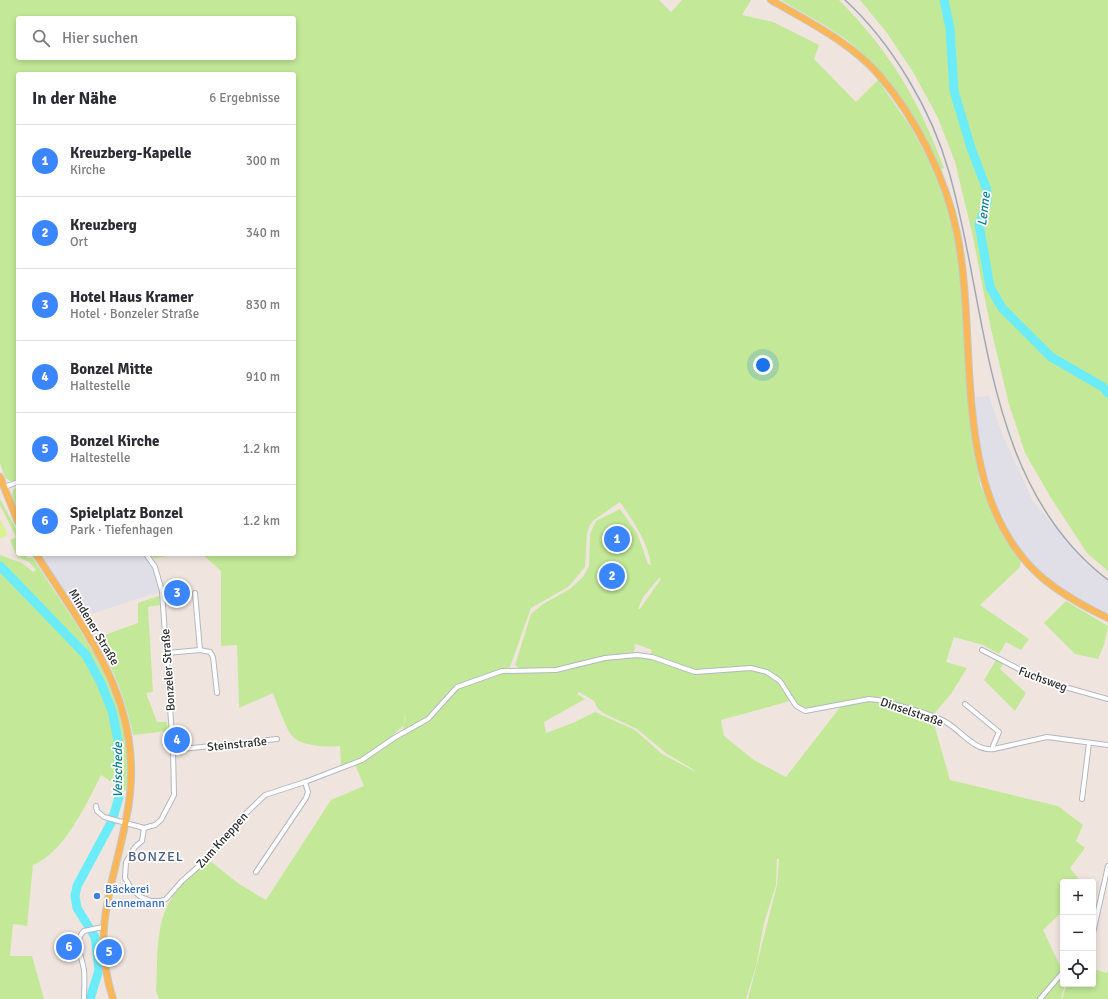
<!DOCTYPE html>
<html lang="de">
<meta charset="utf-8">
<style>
:root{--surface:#fff;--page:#f2f2f3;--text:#2b2b33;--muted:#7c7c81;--line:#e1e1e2;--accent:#3b85ff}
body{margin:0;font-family:Signika,sans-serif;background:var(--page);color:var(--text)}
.controls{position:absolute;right:12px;bottom:12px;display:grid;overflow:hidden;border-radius:4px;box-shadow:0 2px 6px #0003}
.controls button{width:36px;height:36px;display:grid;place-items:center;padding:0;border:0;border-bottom:1px solid var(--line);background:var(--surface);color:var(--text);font:20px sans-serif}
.you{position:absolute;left:763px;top:365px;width:14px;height:14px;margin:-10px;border:3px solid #fff;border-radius:50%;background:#1a73e8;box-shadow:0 0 0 6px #1a73e833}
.badge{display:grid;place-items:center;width:26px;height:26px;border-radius:50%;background:var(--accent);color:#fff;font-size:13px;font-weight:700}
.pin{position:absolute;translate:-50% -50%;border:2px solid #fff;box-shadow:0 1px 4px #0006}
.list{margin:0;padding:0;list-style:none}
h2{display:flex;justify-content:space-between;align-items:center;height:52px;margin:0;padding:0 16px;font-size:17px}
h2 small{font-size:13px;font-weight:400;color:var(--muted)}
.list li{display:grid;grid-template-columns:26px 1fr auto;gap:12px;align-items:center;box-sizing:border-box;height:72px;padding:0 16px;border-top:1px solid var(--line)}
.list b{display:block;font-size:15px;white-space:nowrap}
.list p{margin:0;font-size:13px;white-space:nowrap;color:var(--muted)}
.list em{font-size:13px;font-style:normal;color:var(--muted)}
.icon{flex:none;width:22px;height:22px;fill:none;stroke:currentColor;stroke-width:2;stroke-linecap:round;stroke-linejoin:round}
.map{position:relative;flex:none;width:1108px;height:999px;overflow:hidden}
.search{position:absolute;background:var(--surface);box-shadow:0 2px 6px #0003;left:16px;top:16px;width:280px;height:44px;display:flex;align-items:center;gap:10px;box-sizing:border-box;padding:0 14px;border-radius:4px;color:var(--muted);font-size:15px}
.panel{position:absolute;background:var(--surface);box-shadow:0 2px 6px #0003;left:16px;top:72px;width:280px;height:484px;border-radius:4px}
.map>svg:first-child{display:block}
</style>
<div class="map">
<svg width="1108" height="999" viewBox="0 0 1108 999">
<rect width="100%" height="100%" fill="#efe5de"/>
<g fill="#e0dfe7">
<path d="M989,396l14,40 30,65 53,63 22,17v34l-25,-13 -37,-24 -29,-32 -20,-33 -17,-61 -2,-17 -3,-38z"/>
<path d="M44,554h99l8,11 7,18 1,9 -77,25 -38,-57 2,-2z"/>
</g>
<g fill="#c3e998" fill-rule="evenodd">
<path d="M0,0h659l12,12 11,-12h69l-9,15 31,7 46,23 -5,14 42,43 22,-22 34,49 25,47 16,41 8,57 13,172 6,38 23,53 18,23 -1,7 -40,38 49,34 -8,11 -15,-8 -7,12 -16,-9 -29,-8 -8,25 21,6 -16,26 -18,21 -60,-18 -64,13c-17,-4 -18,-21 -29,-31 -9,-9 -23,-11 -35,-13l-1,4c12,0 29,4 37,13 4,5 6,13 9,18l-69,19 3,16 30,24 32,17 55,-71 30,-6 62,20 17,60 108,26 25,19 -7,16 9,7 -15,20 11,14h-18v29l-20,19 19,40 -23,29h-291l29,-114 2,-26h-2l-1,26 -12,38 -8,43 -10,33h-587l-3,-8c2,-33 -2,-72 20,-99 9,-12 22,-22 33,-32l30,24 27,16 65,-100 33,-14 -10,-24 -13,4 -1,-20c-14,1 -38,1 -48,-10 -5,-5 -16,-35 -19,-43l-34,15 -2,-63 -16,1v-75l-19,-17h92v-480h-276v406l-8,1 -5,-3 -5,-15zM18,18h276v40h-276zM620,502c13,19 28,40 31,63l-3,-1 -11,-31 -17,-24 -24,12 -6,13 -1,32 -6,11 -13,12 -27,15 -12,10 -16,51 4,3c19,0 38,1 56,-3 20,-4 38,-11 58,-13l2,-3 -1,-4 2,-1 16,6 -2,5 45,16 -1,3 -42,-15 -17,-3 -33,4 -40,12 -58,1 -48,17 -23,27 -46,29 -4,-2 21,-19 1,-7 -2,-3 3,3 -4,13 23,-12 13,-12 9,-14 10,-8 53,-18 21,-59 37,-21 13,-15 4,-5 2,-33 3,-9 4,-5zM659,578l2,1 -21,30h-2l5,-12zM579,692l15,9 4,8 7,5 32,15 30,25 24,14 5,4 -34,-18 -27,-24 -40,-18 -22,11 -27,10 -2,-11 41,-23 -8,-5z"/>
<path d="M781,0h58c51,51 80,101 105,168l-4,2c-20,-41 -44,-84 -77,-116 -22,-22 -56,-38 -82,-54z"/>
<path d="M860,0h248v571l-21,-18 -36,-55 -26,-45 -16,-49 -19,-79 -17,-88 -18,-75 -17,-44 -25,-46 -26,-39z"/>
<path d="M18,486v24l-6,-13 1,-7z"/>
<path d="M0,499l18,33v22h6l4,4h5c44,71 108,143 93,233l-25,-16c-14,28 -37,78 -68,90l-6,61 -14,-2 -3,32h22l12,43h-44v-444l22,8 11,9 3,-2 -7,-8 -12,-5 -7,-17 6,-3 -16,-32z"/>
<path d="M149,554h31l-26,4z"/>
<path d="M159,596l1,9 -12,2 5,85 -7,1 11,29h10l1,9 -35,4c-8,-39 -19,-63 -37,-97l42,-15v-20z"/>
<path d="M1066,601l42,25 -4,19 -6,14 -23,-5 -31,-31z"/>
<path d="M996,660l7,4 -3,5 26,24 -11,18 -31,-31z"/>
<path d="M77,933l-2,8 2,12 -15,1 -2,-19z"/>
<path d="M1093,969l14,4 1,-4v30h-46l5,-15h26z"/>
<path d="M1063,973v11h2l-4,15h-19z"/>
</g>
<path fill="#daf193" d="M0,519l8,16 -8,4z"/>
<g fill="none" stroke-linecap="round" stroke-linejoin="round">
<g stroke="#6becf8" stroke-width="9">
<path d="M944,0l6,28 4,63 17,57 16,42v13l-8,21 11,63 12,21 49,49 52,30 5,6"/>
<path d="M0,566l86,89 15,28 11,28 6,29 1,57 -7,24 -35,65 -2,10 2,12 18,29 4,33 -9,29"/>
</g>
<g stroke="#b2b7c1" stroke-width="6">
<g id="street">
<path d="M4,487l14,-5"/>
<path d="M195,593l5,57"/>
<path d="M982,650l58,30 68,19"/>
<path d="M167,653l33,-3 10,2 3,5 4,36"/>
<path d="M965,704l34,28 -6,14 1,3"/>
<path d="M173,750l104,-11"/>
<path d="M1082,799l7,-56"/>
<path d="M96,806l1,5 7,6 40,11 11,-3 6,-5 13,-25 -1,-45 -11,-159 -7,-24 -9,-13"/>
<path d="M144,828l-2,13 -7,6 -9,15 -1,16 7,12 9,7 10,4h10l5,-2 16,-18 26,-23 27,-34 30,-29 40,-13 57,-22 32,-22 34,-19 29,-32 45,-16 54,-1 49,-12 32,-3 15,2 43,15 56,-4 16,4 13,9 16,25 9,5 64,-12 9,1c20,6 47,11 66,21 16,8 30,31 50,28l53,-12 61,8"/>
<path d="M256,872l50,-74 2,-6 -3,-10"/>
<path d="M1093,933l15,-67"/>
<path d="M84,999c0,-9 1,-20 0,-29 -2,-13 -11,-29 0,-39l19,-4"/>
<path d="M1040,999l23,-27"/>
</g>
</g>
<g stroke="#c8c8c8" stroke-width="8">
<g id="primary">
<path d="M771,0c38,22 79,42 108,75 37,43 67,103 78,158 22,109 -8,258 81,341 21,19 45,32 70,44"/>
<path d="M0,477l18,45"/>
<path d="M36,554c49,77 104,143 94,240 -8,75 -43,125 -17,205"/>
</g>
</g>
<use href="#street" stroke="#fff" stroke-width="4"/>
<use href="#primary" stroke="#fbb658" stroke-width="6"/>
<path stroke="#a0a8b8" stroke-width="1.5" d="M845,0c47,43 87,111 104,172 40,138 34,313 159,408"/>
</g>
<circle fill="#3f7fe0" stroke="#fff" stroke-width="1.5" cx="97" cy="896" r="4"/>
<g text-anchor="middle" stroke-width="3.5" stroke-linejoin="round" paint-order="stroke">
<g font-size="12" fill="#2d2d2d" stroke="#fff">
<text transform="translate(94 627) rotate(59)" y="4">Mindener Straße</text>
<text transform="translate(168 670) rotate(-94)" y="4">Bonzeler Straße</text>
<text transform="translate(1043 679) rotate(20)" y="4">Fuchsweg</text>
<text transform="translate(912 712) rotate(19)" y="4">Dinselstraße</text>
<text transform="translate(237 744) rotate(-6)" y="4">Steinstraße</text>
<text transform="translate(222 840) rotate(-48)" y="4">Zum Kneppen</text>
</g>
<g font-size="12" fill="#366cbe" stroke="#fff" text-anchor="start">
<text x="105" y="893">Bäckerei<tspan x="105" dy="14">Lennemann</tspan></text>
</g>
<g font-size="13" font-style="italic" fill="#067d93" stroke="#fff">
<text transform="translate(983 209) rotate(-83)" y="5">Lenne</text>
<text transform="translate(117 770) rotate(-90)" y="5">Veischede</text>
</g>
<g font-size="14" letter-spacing="1" fill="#495e82" stroke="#fff">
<text x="156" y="861">BONZEL</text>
</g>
</g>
</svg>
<div class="controls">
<button>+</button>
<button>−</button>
<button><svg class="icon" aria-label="locate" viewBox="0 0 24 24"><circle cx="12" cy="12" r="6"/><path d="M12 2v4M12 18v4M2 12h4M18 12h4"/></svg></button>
</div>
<div class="you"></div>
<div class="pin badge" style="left:617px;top:539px">1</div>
<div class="pin badge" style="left:612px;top:576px">2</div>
<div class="pin badge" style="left:177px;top:593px">3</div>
<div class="pin badge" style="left:177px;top:740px">4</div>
<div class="pin badge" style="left:109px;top:952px">5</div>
<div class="pin badge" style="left:69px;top:947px">6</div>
<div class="search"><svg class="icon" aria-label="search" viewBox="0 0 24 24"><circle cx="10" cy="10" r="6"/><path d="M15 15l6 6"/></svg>Hier suchen</div>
<section class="panel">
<h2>In der Nähe<small>6 Ergebnisse</small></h2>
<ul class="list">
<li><span class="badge">1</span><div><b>Kreuzberg-Kapelle</b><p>Kirche</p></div><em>300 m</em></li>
<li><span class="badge">2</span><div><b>Kreuzberg</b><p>Ort</p></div><em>340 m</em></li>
<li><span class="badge">3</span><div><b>Hotel Haus Kramer</b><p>Hotel · Bonzeler Straße</p></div><em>830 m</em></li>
<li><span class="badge">4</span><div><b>Bonzel Mitte</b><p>Haltestelle</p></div><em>910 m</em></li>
<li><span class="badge">5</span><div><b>Bonzel Kirche</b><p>Haltestelle</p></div><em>1.2 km</em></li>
<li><span class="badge">6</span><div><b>Spielplatz Bonzel</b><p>Park · Tiefenhagen</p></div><em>1.2 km</em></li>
</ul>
</section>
</div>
